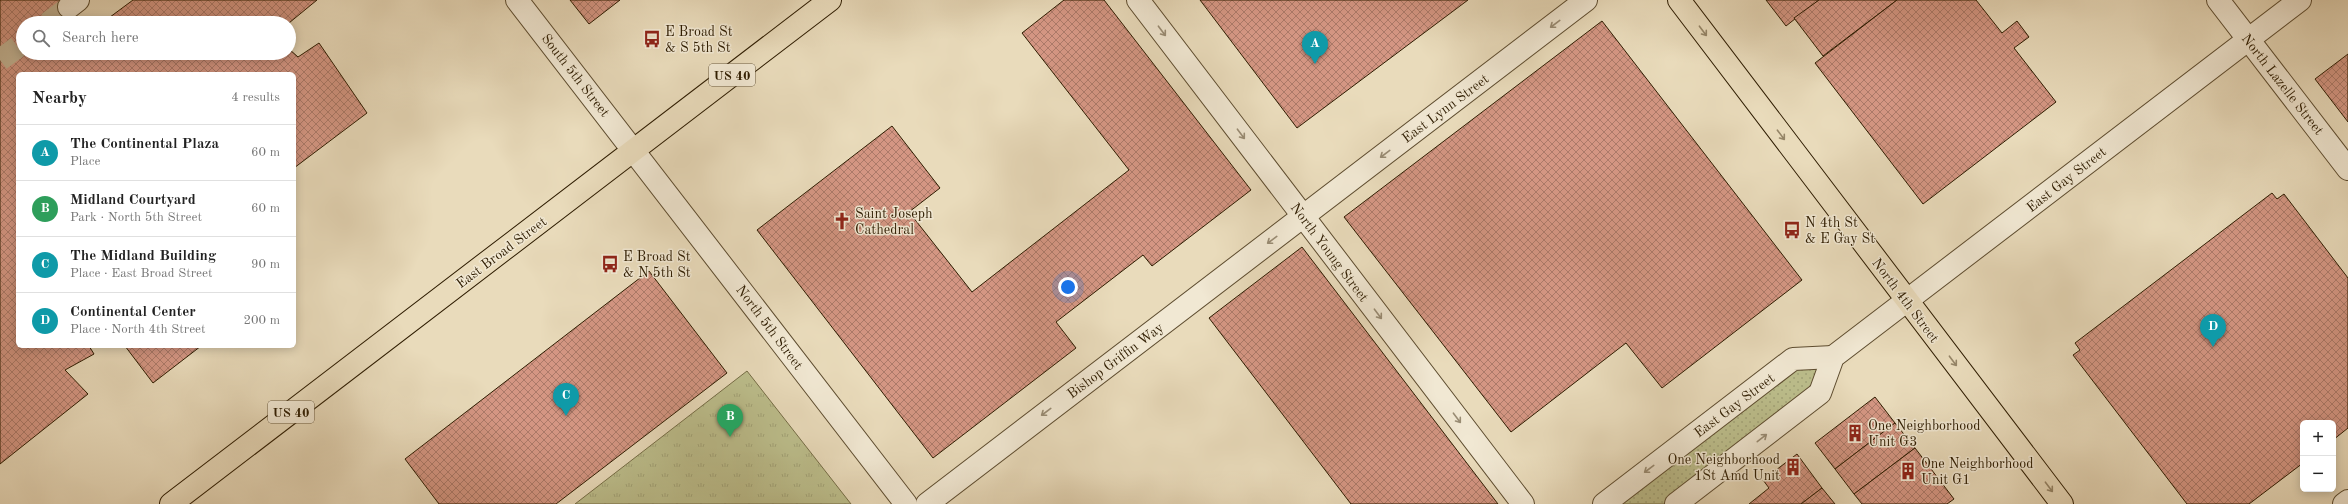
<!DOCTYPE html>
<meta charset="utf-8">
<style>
:root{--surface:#fff;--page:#f6f6f6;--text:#222;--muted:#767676;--line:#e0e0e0;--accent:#ea580c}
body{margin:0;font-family:"Old Standard TT",serif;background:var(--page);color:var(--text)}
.controls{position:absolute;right:12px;bottom:12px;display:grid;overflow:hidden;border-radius:6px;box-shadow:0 2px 10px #0003}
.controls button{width:36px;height:36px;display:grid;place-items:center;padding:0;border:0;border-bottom:1px solid var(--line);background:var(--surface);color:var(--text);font:20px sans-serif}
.you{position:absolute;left:1068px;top:287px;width:14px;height:14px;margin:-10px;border:3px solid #fff;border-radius:50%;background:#1a73e8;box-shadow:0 0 0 6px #1a73e833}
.badge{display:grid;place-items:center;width:26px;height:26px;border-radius:50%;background:var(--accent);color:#fff;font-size:13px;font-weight:700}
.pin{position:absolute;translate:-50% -33px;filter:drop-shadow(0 1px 2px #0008)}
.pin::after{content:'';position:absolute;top:21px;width:14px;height:12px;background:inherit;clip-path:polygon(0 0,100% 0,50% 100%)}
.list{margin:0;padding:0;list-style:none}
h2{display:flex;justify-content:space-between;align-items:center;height:52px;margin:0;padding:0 16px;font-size:17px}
h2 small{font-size:13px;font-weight:400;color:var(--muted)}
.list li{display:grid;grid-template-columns:26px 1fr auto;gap:12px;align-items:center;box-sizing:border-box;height:56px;padding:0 16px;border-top:1px solid var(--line)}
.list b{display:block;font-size:15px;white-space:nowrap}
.list p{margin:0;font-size:13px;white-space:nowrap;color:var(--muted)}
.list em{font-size:13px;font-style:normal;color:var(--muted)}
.icon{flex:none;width:22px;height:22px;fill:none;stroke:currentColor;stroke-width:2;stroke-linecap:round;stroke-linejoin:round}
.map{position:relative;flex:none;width:2348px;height:504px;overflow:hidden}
.search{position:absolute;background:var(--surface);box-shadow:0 2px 10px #0003;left:16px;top:16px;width:280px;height:44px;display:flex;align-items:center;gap:10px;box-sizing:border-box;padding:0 14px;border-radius:22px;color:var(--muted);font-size:15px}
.panel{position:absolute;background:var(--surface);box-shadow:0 2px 10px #0003;left:16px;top:72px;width:280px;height:276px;border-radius:6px}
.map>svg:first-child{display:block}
</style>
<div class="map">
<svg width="2348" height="504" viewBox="0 0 2348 504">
<defs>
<pattern id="grass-dots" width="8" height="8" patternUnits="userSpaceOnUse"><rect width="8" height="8" fill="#bcbe8c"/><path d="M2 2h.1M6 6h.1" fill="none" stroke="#a2a377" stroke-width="1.8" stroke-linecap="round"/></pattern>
<pattern id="park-tufts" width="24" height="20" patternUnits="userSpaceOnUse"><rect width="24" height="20" fill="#bcbe8c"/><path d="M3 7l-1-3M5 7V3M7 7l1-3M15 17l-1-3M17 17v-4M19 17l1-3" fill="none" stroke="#a2a377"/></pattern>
<pattern id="building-cross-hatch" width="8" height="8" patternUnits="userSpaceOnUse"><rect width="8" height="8" fill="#d49683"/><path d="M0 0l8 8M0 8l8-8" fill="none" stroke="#ac7a69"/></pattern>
</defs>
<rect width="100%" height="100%" fill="#e9dbbb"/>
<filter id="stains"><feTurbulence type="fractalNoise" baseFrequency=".005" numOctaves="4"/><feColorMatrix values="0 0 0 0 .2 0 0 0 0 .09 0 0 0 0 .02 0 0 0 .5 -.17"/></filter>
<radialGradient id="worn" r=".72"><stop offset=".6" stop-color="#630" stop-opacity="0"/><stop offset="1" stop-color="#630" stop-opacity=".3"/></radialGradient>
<path fill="url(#grass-dots)" stroke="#756d46" d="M1833,357l-13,36 -144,111h-72l189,-145z"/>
<path fill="url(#park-tufts)" stroke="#756d46" d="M747,371l104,133h-276z"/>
<g fill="url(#building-cross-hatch)" stroke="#2e1c00">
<path d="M0,0h63l18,23h-58v30h266v-4l9,8 21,-14 48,70 -73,55v-94h-276v272h71l5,8 -29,16 23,24 -88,70z"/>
<path d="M133,0h184l-28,23h-187z"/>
<path d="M570,0h50l-31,24z"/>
<path d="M1064,0h40l147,190 -99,76 -9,-11 -87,67 20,26 -143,110 -176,-228 135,-104 48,62 -31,24 63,80 157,-122 -107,-137z"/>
<path d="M1200,0h268l-171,128z"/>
<path d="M1766,0h53l-33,26z"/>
<path d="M1819,0h78l-74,56 -29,-38z"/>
<path d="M1897,0h79l26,33 15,-12 12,16 -15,11 42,54 -133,102 -108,-141z"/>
<path d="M1602,21l200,259 -140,108 -36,-45 -115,89 -167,-215z"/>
<path d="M2348,54v68l-33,-43z"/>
<path d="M2272,193l5,6 7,-5 64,84v150l-15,12v-17h-30v40l-54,41h-62l-114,-149 7,-5 -5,-7z"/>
<path d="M1302,247l196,257h-147l-142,-186z"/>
<path d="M649,271l78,102 -171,131h-117l-34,-45z"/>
<path d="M125,346h76l-48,37z"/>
<path d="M1875,397l20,26 -60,46 -20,-26z"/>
<path d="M1895,423l20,25 -61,46 -19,-25z"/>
<path d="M1915,448l39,51 -7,5h-85l-8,-10z"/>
<path d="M1797,454l25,34 -21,16h-52l20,-16 -6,-8z"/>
<path d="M1822,488l13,16h-34z"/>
</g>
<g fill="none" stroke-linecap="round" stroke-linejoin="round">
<g stroke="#c4b596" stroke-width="22" stroke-dasharray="22 11" stroke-linecap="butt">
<path d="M48,23l21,-16"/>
<path d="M0,60l23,-17"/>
</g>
<g stroke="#5d4c2f" stroke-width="24">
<g id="minor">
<path d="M517,0l389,504"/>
<path d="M1138,0l385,504"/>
<path d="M2218,0l130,169"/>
<path d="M69,7l9,-7"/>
<path d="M927,504l659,-504"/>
<path d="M1604,504l189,-145 40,-2"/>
<path d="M1676,504l144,-111 13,-36 467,-357"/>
<path d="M2344,504l4,-3"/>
</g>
</g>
<g stroke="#2e1c00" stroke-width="24">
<g id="major">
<path d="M1679,0l383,504"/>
<path d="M171,504l659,-504"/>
</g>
</g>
<use href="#minor" stroke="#f1e8d3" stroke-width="22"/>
<use href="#major" stroke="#e9dbbb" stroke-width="22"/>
</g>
<defs><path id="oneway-shaft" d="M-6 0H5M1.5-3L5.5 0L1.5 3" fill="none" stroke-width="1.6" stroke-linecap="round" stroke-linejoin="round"/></defs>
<g stroke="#998c74">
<use href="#oneway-shaft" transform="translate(1555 24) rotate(143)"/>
<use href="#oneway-shaft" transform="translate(1162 31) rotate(53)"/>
<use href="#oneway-shaft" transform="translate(1241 134) rotate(53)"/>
<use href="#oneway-shaft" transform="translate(1385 154) rotate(143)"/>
<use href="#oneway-shaft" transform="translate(1272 240) rotate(143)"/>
<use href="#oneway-shaft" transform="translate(1378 314) rotate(53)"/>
<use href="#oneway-shaft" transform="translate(1046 412) rotate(143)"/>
<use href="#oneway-shaft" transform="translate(1457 418) rotate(53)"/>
<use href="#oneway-shaft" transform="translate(1762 438) rotate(-38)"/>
<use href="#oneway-shaft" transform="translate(1649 469) rotate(143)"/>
</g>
<g stroke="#958567">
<use href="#oneway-shaft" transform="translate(1703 31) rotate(53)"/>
<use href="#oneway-shaft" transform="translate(1781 135) rotate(53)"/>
<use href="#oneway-shaft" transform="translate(1953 361) rotate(53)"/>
<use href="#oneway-shaft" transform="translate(2049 487) rotate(53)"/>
</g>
<defs>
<g id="bus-bare" transform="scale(1.38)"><path d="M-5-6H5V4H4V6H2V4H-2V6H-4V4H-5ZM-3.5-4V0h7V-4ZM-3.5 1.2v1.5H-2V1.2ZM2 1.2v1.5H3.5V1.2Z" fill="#8f2418" stroke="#f1e8d3" stroke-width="2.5" paint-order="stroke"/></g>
<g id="church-bare" transform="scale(1.38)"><path d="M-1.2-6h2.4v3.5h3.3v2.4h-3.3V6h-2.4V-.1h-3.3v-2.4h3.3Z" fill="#8f2418" stroke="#f1e8d3" stroke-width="2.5" paint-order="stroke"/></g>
<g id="building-bare" transform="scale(1.38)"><path d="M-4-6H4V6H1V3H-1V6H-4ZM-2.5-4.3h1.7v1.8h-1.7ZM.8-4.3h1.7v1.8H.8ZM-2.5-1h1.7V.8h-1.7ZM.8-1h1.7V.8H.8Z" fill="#8f2418" stroke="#f1e8d3" stroke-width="2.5" paint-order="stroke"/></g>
</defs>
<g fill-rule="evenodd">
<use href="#bus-bare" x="652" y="39"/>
<use href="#church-bare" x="842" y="221"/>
<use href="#bus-bare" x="1792" y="230"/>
<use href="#bus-bare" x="610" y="264"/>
<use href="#building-bare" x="1855" y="433"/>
<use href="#building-bare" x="1793" y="467"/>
<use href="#building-bare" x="1908" y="471"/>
</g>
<g text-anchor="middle" stroke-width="3" stroke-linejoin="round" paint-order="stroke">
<g fill="#f1e8d3" stroke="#68593f" stroke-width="1">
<rect x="709" y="64" width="46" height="22" rx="3"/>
<rect x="268" y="401" width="46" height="22" rx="3"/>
</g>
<g font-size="13" font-weight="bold" fill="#2e1c00">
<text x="732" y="80">US 40</text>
<text x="291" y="417">US 40</text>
</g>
<g font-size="14" fill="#2e1c00" stroke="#f1e8d3" text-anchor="start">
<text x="665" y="36">E Broad St<tspan x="665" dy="16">&amp; S 5th St</tspan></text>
<text x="855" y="218">Saint Joseph<tspan x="855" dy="16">Cathedral</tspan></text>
<text x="1805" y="227">N 4th St<tspan x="1805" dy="16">&amp; E Gay St</tspan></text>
<text x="623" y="261">E Broad St<tspan x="623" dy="16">&amp; N 5th St</tspan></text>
<text x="1868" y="430">One Neighborhood<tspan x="1868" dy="16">Unit G3</tspan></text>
<text x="1780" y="464" text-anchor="end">One Neighborhood<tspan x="1780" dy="16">1St Amd Unit</tspan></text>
<text x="1921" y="468">One Neighborhood<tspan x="1921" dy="16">Unit G1</tspan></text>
</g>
<g font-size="14" fill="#2e1c00" stroke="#f1e8d3">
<text transform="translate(576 75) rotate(52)" y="5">South 5th Street</text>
<text transform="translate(2283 84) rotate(52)" y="5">North Lazelle Street</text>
<text transform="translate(1445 108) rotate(-37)" y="5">East Lynn Street</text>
<text transform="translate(2066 179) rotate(-38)" y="5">East Gay Street</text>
<text transform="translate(501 252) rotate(-37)" y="5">East Broad Street</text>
<text transform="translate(1330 252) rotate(53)" y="5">North Young Street</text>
<text transform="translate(1906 300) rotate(53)" y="5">North 4th Street</text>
<text transform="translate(770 327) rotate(53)" y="5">North 5th Street</text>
<text transform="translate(1115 360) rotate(-37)" y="5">Bishop Griffin Way</text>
<text transform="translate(1734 405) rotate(-37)" y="5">East Gay Street</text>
</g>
</g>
<rect width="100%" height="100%" filter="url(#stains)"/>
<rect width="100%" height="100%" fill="url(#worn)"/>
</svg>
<div class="controls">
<button>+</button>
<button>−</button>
</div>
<div class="you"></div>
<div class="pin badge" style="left:1315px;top:64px;background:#0f9aa8">A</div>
<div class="pin badge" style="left:730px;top:437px;background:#2e9e5b">B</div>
<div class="pin badge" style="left:566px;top:416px;background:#0f9aa8">C</div>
<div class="pin badge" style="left:2213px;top:347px;background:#0f9aa8">D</div>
<div class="search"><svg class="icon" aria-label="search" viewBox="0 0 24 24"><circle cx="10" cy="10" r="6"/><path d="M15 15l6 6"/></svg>Search here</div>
<section class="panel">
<h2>Nearby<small>4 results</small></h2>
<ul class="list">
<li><span class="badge" style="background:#0f9aa8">A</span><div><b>The Continental Plaza</b><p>Place</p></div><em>60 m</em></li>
<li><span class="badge" style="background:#2e9e5b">B</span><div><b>Midland Courtyard</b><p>Park · North 5th Street</p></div><em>60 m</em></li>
<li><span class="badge" style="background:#0f9aa8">C</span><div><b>The Midland Building</b><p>Place · East Broad Street</p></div><em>90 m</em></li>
<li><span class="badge" style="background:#0f9aa8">D</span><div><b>Continental Center</b><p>Place · North 4th Street</p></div><em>200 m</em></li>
</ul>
</section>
</div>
